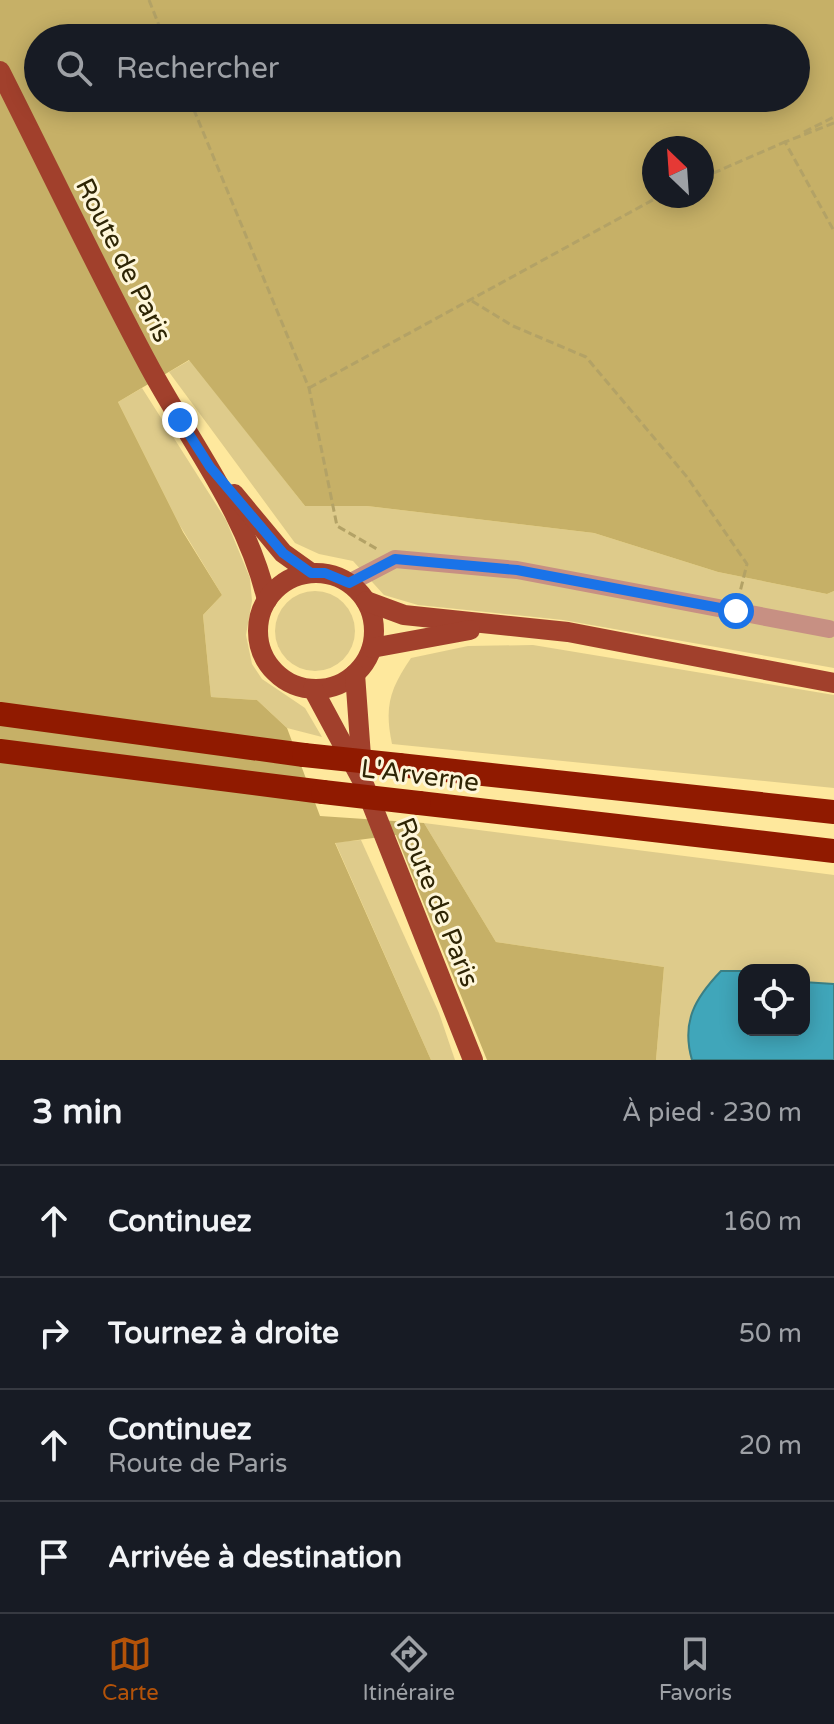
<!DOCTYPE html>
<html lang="fr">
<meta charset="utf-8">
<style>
:root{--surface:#171b24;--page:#242831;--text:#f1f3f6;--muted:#9ea1a6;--line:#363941;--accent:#b45309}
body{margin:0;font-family:"Varela Round",sans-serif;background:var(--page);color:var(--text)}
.controls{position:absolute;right:24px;bottom:24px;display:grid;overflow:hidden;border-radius:16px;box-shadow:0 4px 20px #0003}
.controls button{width:72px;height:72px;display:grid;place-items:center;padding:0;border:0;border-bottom:2px solid var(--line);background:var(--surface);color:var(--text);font:40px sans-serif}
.compass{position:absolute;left:642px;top:136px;width:72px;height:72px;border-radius:50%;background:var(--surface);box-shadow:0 4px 20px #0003;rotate:335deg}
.stop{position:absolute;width:24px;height:24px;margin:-18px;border:6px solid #1a73e8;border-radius:50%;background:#fff}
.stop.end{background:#1a73e8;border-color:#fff;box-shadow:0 2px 8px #0008}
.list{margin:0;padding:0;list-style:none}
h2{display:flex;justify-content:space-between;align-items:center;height:104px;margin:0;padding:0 32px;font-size:34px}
h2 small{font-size:26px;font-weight:400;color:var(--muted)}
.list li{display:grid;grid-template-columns:52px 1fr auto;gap:24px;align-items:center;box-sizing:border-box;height:112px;padding:0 32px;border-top:2px solid var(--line)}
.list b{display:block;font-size:30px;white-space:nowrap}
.list p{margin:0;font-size:26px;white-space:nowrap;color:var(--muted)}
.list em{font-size:26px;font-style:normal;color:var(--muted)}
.icon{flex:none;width:44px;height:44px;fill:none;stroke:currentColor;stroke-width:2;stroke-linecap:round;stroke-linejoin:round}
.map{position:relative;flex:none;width:834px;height:1060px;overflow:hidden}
.search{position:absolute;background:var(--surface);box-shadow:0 4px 20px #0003;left:24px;right:24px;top:24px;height:88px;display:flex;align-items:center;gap:20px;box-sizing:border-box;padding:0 28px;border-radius:44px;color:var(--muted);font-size:30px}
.sheet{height:552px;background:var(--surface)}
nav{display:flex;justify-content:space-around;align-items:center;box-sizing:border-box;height:112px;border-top:2px solid var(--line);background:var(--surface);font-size:22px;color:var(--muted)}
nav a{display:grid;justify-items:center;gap:4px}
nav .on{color:var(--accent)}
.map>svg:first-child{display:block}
</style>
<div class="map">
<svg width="834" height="1060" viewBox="0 0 834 1060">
<rect width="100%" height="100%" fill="#fee89d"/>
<g fill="#decb8b" fill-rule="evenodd">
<path d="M190,360l115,146h62l227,27 124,39 109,22 7,-3v77l-271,-48 -145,-15 -34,-10 -31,-34 -34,-7 -24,-11 -126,-171z"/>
<path d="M142,388l84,132 24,58 2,23 -6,34 6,29 10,15 43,29 17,29 -35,-9 -30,-28 -46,-3 -8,-82 19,-20 -43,-71 -61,-122z"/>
<circle cx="315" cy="631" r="40"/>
<path d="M533,645l301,50v93l-442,-44c-8,-38 -2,-55 19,-86l57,-12z"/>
<path d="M424,823l410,52v185h-178l8,-93 -168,-25zM744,970h60v60h-60z"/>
<path d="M361,840l78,173 16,47h-24l-96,-218z"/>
</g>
<path fill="#c6b067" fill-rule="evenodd" d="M0,0h834v591l-7,3 -109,-22 -124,-39 -227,-27h-62l-116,-146 -71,42 65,130 39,63 -19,20 8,82 46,3 30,28 33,88 104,7 72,119 168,25 -8,93h-169l-91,-225 -61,8 96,217h-431zM38,38h758v60h-758zM654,148h48v48h-48z"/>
<path fill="#40a6ba" stroke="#3b7f84" stroke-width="2" d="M721,971h23v59h60v-48l30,2v76h-142c-11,-38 3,-62 29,-89z"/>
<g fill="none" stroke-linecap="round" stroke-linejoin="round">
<g stroke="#b3a266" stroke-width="3" stroke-dasharray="8 4" stroke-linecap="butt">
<path d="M149,0l15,38"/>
<path d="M189,98l120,290 28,138 40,23"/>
<path d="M834,123l-49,19 49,89"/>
<path d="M804,132l30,-15"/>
<path d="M702,178l85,-37"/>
<path d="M472,301l41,25 73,31 101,120 60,87 -7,28"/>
<path d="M309,388l351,-192"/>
</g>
<path stroke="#c79083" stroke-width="18" d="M349,583l46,-24 122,11 312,59"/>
<g stroke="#a1402c" stroke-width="20">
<path d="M0,71c50,99 97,198 149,295 42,78 97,146 118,234"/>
<path d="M234,494l49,59 28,20"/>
<circle cx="316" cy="631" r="58"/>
<path d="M366,601l38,14 164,17 266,51"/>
<path d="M372,648l98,-18"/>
<path d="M355,674l7,96"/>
<path d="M313,689l50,93 110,278"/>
</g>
<g stroke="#901a00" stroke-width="24">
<path d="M0,714l304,41"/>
<path d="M0,751l323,41"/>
<path d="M399,765l435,47"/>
<path d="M419,803l415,48"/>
</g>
<g stroke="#901a00" stroke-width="24">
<path d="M304,755l95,10"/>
<path d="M323,792l96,11"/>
</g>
</g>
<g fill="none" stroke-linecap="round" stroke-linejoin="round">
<path stroke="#1a73e8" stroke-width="10" d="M180,420l30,47 73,86 28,20h14l24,10 46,-24 122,11 219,41"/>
</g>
<g text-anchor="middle" stroke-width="6" stroke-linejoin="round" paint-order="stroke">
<g font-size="26" fill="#2e2505" stroke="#fef6d9">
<text transform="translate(124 260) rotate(63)" y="9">Route de Paris</text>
<text transform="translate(420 775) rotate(7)" y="9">L'Arverne</text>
<text transform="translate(438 902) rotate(68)" y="9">Route de Paris</text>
</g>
</g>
</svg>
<div class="controls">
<button><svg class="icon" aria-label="locate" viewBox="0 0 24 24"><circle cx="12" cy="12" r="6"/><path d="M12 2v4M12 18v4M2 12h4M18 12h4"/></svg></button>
</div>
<svg class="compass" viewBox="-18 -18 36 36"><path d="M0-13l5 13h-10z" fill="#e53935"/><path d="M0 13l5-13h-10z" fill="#9ea1a6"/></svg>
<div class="stop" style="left:736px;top:611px"></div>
<div class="stop end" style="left:180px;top:420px"></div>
<div class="search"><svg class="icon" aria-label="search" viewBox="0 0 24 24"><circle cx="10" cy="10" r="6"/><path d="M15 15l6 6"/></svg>Rechercher</div>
</div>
<section class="sheet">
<h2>3 min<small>À pied · 230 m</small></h2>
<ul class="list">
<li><svg class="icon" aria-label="ahead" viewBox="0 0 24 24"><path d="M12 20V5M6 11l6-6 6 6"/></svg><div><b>Continuez</b></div><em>160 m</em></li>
<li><svg class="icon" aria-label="right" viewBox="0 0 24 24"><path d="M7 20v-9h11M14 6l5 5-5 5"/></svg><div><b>Tournez à droite</b></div><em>50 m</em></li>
<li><svg class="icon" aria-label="ahead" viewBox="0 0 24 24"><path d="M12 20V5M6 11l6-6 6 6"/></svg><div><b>Continuez</b><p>Route de Paris</p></div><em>20 m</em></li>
<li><svg class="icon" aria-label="arrive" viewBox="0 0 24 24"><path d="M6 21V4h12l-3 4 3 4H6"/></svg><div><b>Arrivée à destination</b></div></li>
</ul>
</section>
<nav>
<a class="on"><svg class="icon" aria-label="map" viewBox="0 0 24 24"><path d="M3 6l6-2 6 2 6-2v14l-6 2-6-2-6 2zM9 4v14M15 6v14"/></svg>Carte</a>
<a><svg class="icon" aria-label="directions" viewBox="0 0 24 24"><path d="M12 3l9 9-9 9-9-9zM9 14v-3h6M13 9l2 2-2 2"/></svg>Itinéraire</a>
<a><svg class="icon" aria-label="saved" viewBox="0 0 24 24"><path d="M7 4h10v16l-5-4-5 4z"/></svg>Favoris</a>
</nav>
